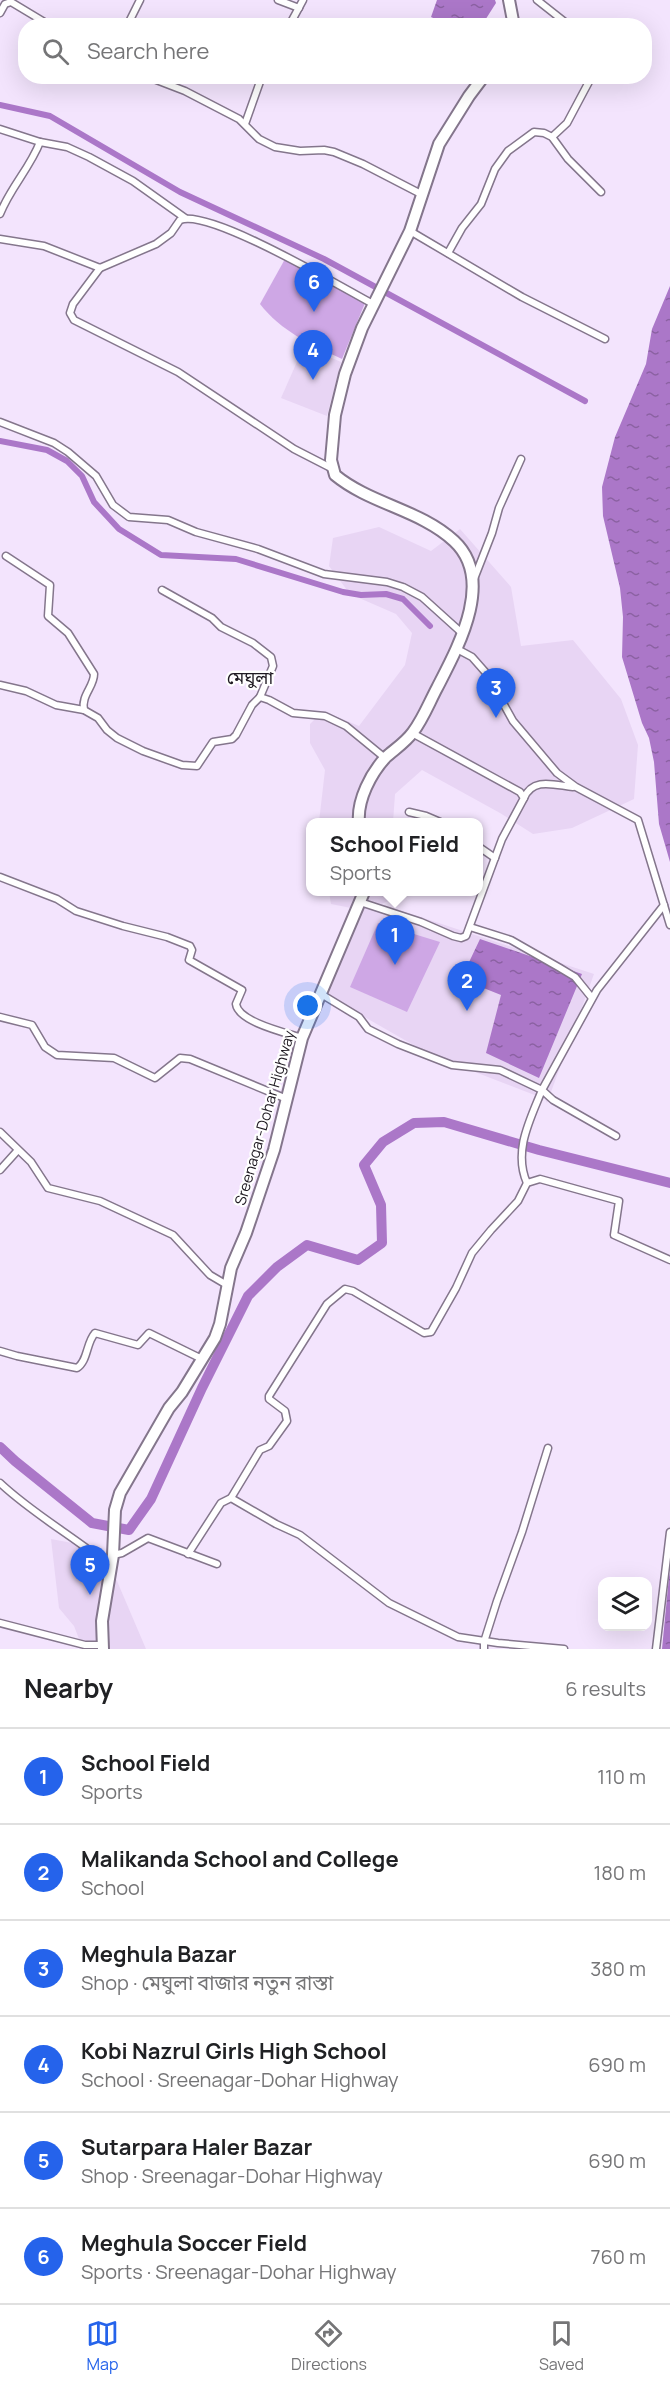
<!DOCTYPE html>
<meta charset="utf-8">
<style>
:root{--surface:#fff;--page:#f2f2f2;--text:#202124;--muted:#757577;--line:#e0e0e0;--accent:#2563eb}
body{margin:0;font-family:Manrope,"Noto Sans Bengali",sans-serif;background:var(--page);color:var(--text)}
.controls{position:absolute;right:18px;bottom:18px;display:grid;overflow:hidden;border-radius:12px;box-shadow:0 6px 24px #0002}
.controls button{width:54px;height:54px;display:grid;place-items:center;padding:0;border:0;border-bottom:2px solid var(--line);background:var(--surface);color:var(--text);font:30px sans-serif}
.you{position:absolute;left:308px;top:1006px;width:21px;height:21px;margin:-15px;border:4px solid #fff;border-radius:50%;background:#1a73e8;box-shadow:0 0 0 9px #1a73e833}
.badge{display:grid;place-items:center;width:39px;height:39px;border-radius:50%;background:var(--accent);color:#fff;font-size:20px;font-weight:700}
.pin{position:absolute;translate:-50% -50px;filter:drop-shadow(0 2px 3px #0008)}
.pin::after{content:'';position:absolute;top:32px;width:21px;height:18px;background:inherit;clip-path:polygon(0 0,100% 0,50% 100%)}
.popup{position:absolute;left:306px;top:818px;width:177px;height:78px;box-sizing:border-box;display:grid;place-content:center;border-radius:12px;background:var(--surface);filter:drop-shadow(0 2px 4px #0005);font-size:20px;white-space:nowrap;color:var(--muted)}
.popup b{font-size:22px;color:var(--text)}
.popup::after{content:'';position:absolute;left:50%;top:100%;margin-left:-12px;border:12px solid transparent;border-top-color:var(--surface)}
.list{margin:0;padding:0;list-style:none}
h2{display:flex;justify-content:space-between;align-items:center;height:78px;margin:0;padding:0 24px;font-size:26px}
h2 small{font-size:20px;font-weight:400;color:var(--muted)}
.list li{display:grid;grid-template-columns:39px 1fr auto;gap:18px;align-items:center;box-sizing:border-box;height:96px;padding:0 24px;border-top:2px solid var(--line)}
.list b{display:block;font-size:22px;white-space:nowrap}
.list p{margin:0;font-size:20px;white-space:nowrap;color:var(--muted)}
.list em{font-size:20px;font-style:normal;color:var(--muted)}
.icon{flex:none;width:33px;height:33px;fill:none;stroke:currentColor;stroke-width:2;stroke-linecap:round;stroke-linejoin:round}
.map{position:relative;flex:none;width:670px;height:1649px;overflow:hidden}
.search{position:absolute;background:var(--surface);box-shadow:0 6px 24px #0002;left:18px;right:18px;top:18px;height:66px;display:flex;align-items:center;gap:15px;box-sizing:border-box;padding:0 21px;border-radius:24px;color:var(--muted);font-size:22px}
.sheet{height:654px;background:var(--surface)}
nav{display:flex;justify-content:space-around;align-items:center;box-sizing:border-box;height:84px;border-top:2px solid var(--line);background:var(--surface);font-size:16px;color:var(--muted)}
nav a{display:grid;justify-items:center;gap:3px}
nav .on{color:var(--accent)}
.map>svg:first-child{display:block}
</style>
<div class="map">
<svg width="670" height="1649" viewBox="0 0 670 1649">
<defs>
<pattern id="water-ripples" width="26" height="14" patternUnits="userSpaceOnUse" patternTransform="scale(1.5)"><rect width="26" height="14" fill="#ab77c8"/><path d="M2 4q2-2 4 0t4 0M15 11q2-2 4 0t4 0" fill="none" stroke="#8b61a2"/></pattern>
</defs>
<rect width="100%" height="100%" fill="#f3e4fd"/>
<g fill="#e8d5f4">
<path d="M304,346l37,16 -14,54 -46,-18z"/>
<path d="M379,527l52,24 29,-22 51,58 10,59 52,-6 48,59 17,46 -4,54 -62,29 -39,6 -33,-21 -78,-43 -27,24 -2,28h-74l6,-52 -15,-27v-19l13,-13 36,15 46,-61 7,-32 -16,-19 -46,-20 -21,-28 4,-28z"/>
<path d="M329,892h65v7l-13,5 213,70 -47,129 -2,-4 -114,-44 -105,-60 35,-85 -30,-6z"/>
<path d="M51,1539l48,9 18,33 29,68h-63l-9,-23 -15,-18z"/>
</g>
<g fill="#cea7e5">
<path d="M285,259l80,44 -23,56c-31,-14 -61,-28 -82,-55z"/>
<path d="M378,923l62,19 -33,70 -57,-25z"/>
</g>
<g fill="url(#water-ripples)">
<path d="M437,0h58l1,3 -14,22h-34l-17,-8z"/>
<path d="M670,286v576l-11,-38 -5,-62 -5,-24 -7,-15 -20,-66 1,-40 -3,-29 -17,-72 -1,-29 13,-50 31,-73 6,-35z"/>
<path d="M480,939l102,35 -43,104 -53,-25 15,-58 -40,-16z"/>
<path d="M670,1573v76h-8l7,-72z"/>
</g>
<g fill="none" stroke-linecap="round" stroke-linejoin="round">
<g stroke="#ab77c8" stroke-width="6">
<path d="M0,105l50,11 130,76 144,67 261,142"/>
<path d="M0,441l47,9 20,11 15,15 12,26 25,27 42,26 75,4 107,33 18,3 25,-1 17,5 27,27"/>
</g>
<path stroke="#ab77c8" stroke-width="10" d="M0,1447l15,14 77,62 37,7 22,-31 51,-111 46,-92 29,-29 30,-22 51,15 24,-17 -1,-38 -17,-40 19,-23 31,-19 30,-1 95,28 131,33"/>
<g stroke="#84768c" stroke-width="9">
<g id="minor">
<path d="M278,0l21,8"/>
<path d="M537,0l33,26"/>
<path d="M0,13l5,-9 6,-2 40,24"/>
<path d="M127,26l13,-26"/>
<path d="M289,26l14,-26"/>
<path d="M146,76l39,15 54,28 20,20 16,8 25,4 24,-1 10,2 29,12 58,30"/>
<path d="M245,124l17,-48"/>
<path d="M0,129l40,13 27,5 22,10 44,24 52,37"/>
<path d="M552,137l15,-14 25,-47"/>
<path d="M0,214c10,-26 30,-46 40,-72"/>
<path d="M410,231l112,66 83,42"/>
<path d="M0,239l44,7 56,22 56,-24 15,-11 9,-13c29,-12 161,67 193,84"/>
<path d="M448,253l14,-25 19,-24 14,-35 13,-18 26,-19 10,1 8,4 16,22 33,33"/>
<path d="M100,268l-27,36 -3,9 4,7 104,52 116,77 37,19"/>
<path d="M0,422l54,21 14,9 28,24 17,29 16,12 39,3 28,12 62,17 66,25 63,8 16,5 19,10 41,37"/>
<path d="M6,556l44,29 -2,31 20,17 26,41c0,13 -13,21 -10,36"/>
<path d="M474,579l18,-46 7,-25 22,-49"/>
<path d="M162,590l50,28 9,9 32,16 18,14 2,9 -13,31"/>
<path d="M457,649l15,8 15,17 26,47 44,52 19,14 62,33 32,105"/>
<path d="M0,685l26,6 30,14 28,5 14,8 9,12 10,8 26,13 39,14 15,1 16,-24 19,-3 4,-4 16,-30 8,-8 9,3 24,13 32,3 21,10 39,32"/>
<path d="M524,798c9,-21 30,-13 49,-11"/>
<path d="M409,812l17,4 14,6"/>
<path d="M479,847l16,11"/>
<path d="M0,877l57,22 19,12 47,15 44,11 23,9 2,4 -3,10 53,30 -6,14c2,18 51,29 66,34"/>
<path d="M360,902l61,20 32,14 8,2 5,-2 36,-97 22,-41 -4,-6 -108,-59"/>
<path d="M470,927l41,13 49,28 15,9 17,21"/>
<path d="M321,994l38,23 9,12 30,15 54,21 48,5 42,20c-12,30 -29,61 -15,93"/>
<path d="M0,1017l32,8 13,22 12,8 57,3 41,20 25,-20 10,1 97,40"/>
<path d="M0,1132l31,30 17,26 52,13 73,34 37,40 17,10"/>
<path d="M616,1136l-63,-36 -11,-10 55,-100 67,-85"/>
<path d="M0,1170l18,-20"/>
<path d="M0,1351l17,5 60,12c11,-7 9,-25 18,-35l43,12 11,-12 53,26"/>
<path d="M0,1483c34,32 75,54 111,84"/>
<path d="M231,1498l29,-48 9,-4 18,-25 -2,-10 -16,-12v-3l58,-92 18,-15 8,2 71,42 7,-1 25,-44 16,-35 19,-23 27,-29 9,-18 13,-4 79,22 -5,34 56,25"/>
<path d="M188,1554l33,-51 10,-5 45,26 24,11 89,68 69,34 40,6 66,6"/>
<path d="M113,1555l9,-2 26,-15 69,26"/>
<path d="M0,1623l85,22h17"/>
<path d="M484,1649v-7l13,-41 25,-69 26,-84"/>
<path d="M656,1649l14,-117"/>
</g>
</g>
<g stroke="#84768c" stroke-width="14">
<g id="primary">
<path d="M509,0l5,26"/>
<path d="M359,822c-2,-22 12,-49 27,-65 9,-8 20,-15 27,-25 10,-13 16,-29 24,-44 20,-39 59,-108 17,-147 -33,-31 -84,-37 -119,-66l-4,-15 4,-45 10,-41 17,-46 48,-97 29,-87 30,-48 15,-20"/>
<path d="M103,1649l-1,-28 11,-66 2,-45 5,-17 49,-85 13,-16 33,-54 5,-14 11,-56 15,-35 28,-83 28,-112 62,-146"/>
</g>
</g>
<use href="#minor" stroke="#fff" stroke-width="6"/>
<use href="#primary" stroke="#fff" stroke-width="10"/>
</g>
<g text-anchor="middle" stroke-width="4.5" stroke-linejoin="round" paint-order="stroke">
<g font-size="15" fill="#1e1921" stroke="#fff">
<text transform="translate(265 1118) rotate(-74)" y="5">Sreenagar-Dohar Highway</text>
</g>
<g font-size="18" fill="#1e1921" stroke="#fff">
<text x="250" y="684">মেঘুলা</text>
</g>
</g>
</svg>
<div class="controls">
<button><svg class="icon" aria-label="layers" viewBox="0 0 24 24"><path d="M12 4l9 5-9 5-9-5zM3 14l9 5 9-5"/></svg></button>
</div>
<div class="you"></div>
<div class="pin badge" style="left:395px;top:965px">1</div>
<div class="popup"><b>School Field</b>Sports</div>
<div class="pin badge" style="left:467px;top:1011px">2</div>
<div class="pin badge" style="left:496px;top:718px">3</div>
<div class="pin badge" style="left:313px;top:380px">4</div>
<div class="pin badge" style="left:90px;top:1595px">5</div>
<div class="pin badge" style="left:314px;top:312px">6</div>
<div class="search"><svg class="icon" aria-label="search" viewBox="0 0 24 24"><circle cx="10" cy="10" r="6"/><path d="M15 15l6 6"/></svg>Search here</div>
</div>
<section class="sheet">
<h2>Nearby<small>6 results</small></h2>
<ul class="list">
<li><span class="badge">1</span><div><b>School Field</b><p>Sports</p></div><em>110 m</em></li>
<li><span class="badge">2</span><div><b>Malikanda School and College</b><p>School</p></div><em>180 m</em></li>
<li><span class="badge">3</span><div><b>Meghula Bazar</b><p>Shop · মেঘুলা বাজার নতুন রাস্তা</p></div><em>380 m</em></li>
<li><span class="badge">4</span><div><b>Kobi Nazrul Girls High School</b><p>School · Sreenagar-Dohar Highway</p></div><em>690 m</em></li>
<li><span class="badge">5</span><div><b>Sutarpara Haler Bazar</b><p>Shop · Sreenagar-Dohar Highway</p></div><em>690 m</em></li>
<li><span class="badge">6</span><div><b>Meghula Soccer Field</b><p>Sports · Sreenagar-Dohar Highway</p></div><em>760 m</em></li>
</ul>
</section>
<nav>
<a class="on"><svg class="icon" aria-label="map" viewBox="0 0 24 24"><path d="M3 6l6-2 6 2 6-2v14l-6 2-6-2-6 2zM9 4v14M15 6v14"/></svg>Map</a>
<a><svg class="icon" aria-label="directions" viewBox="0 0 24 24"><path d="M12 3l9 9-9 9-9-9zM9 14v-3h6M13 9l2 2-2 2"/></svg>Directions</a>
<a><svg class="icon" aria-label="saved" viewBox="0 0 24 24"><path d="M7 4h10v16l-5-4-5 4z"/></svg>Saved</a>
</nav>
